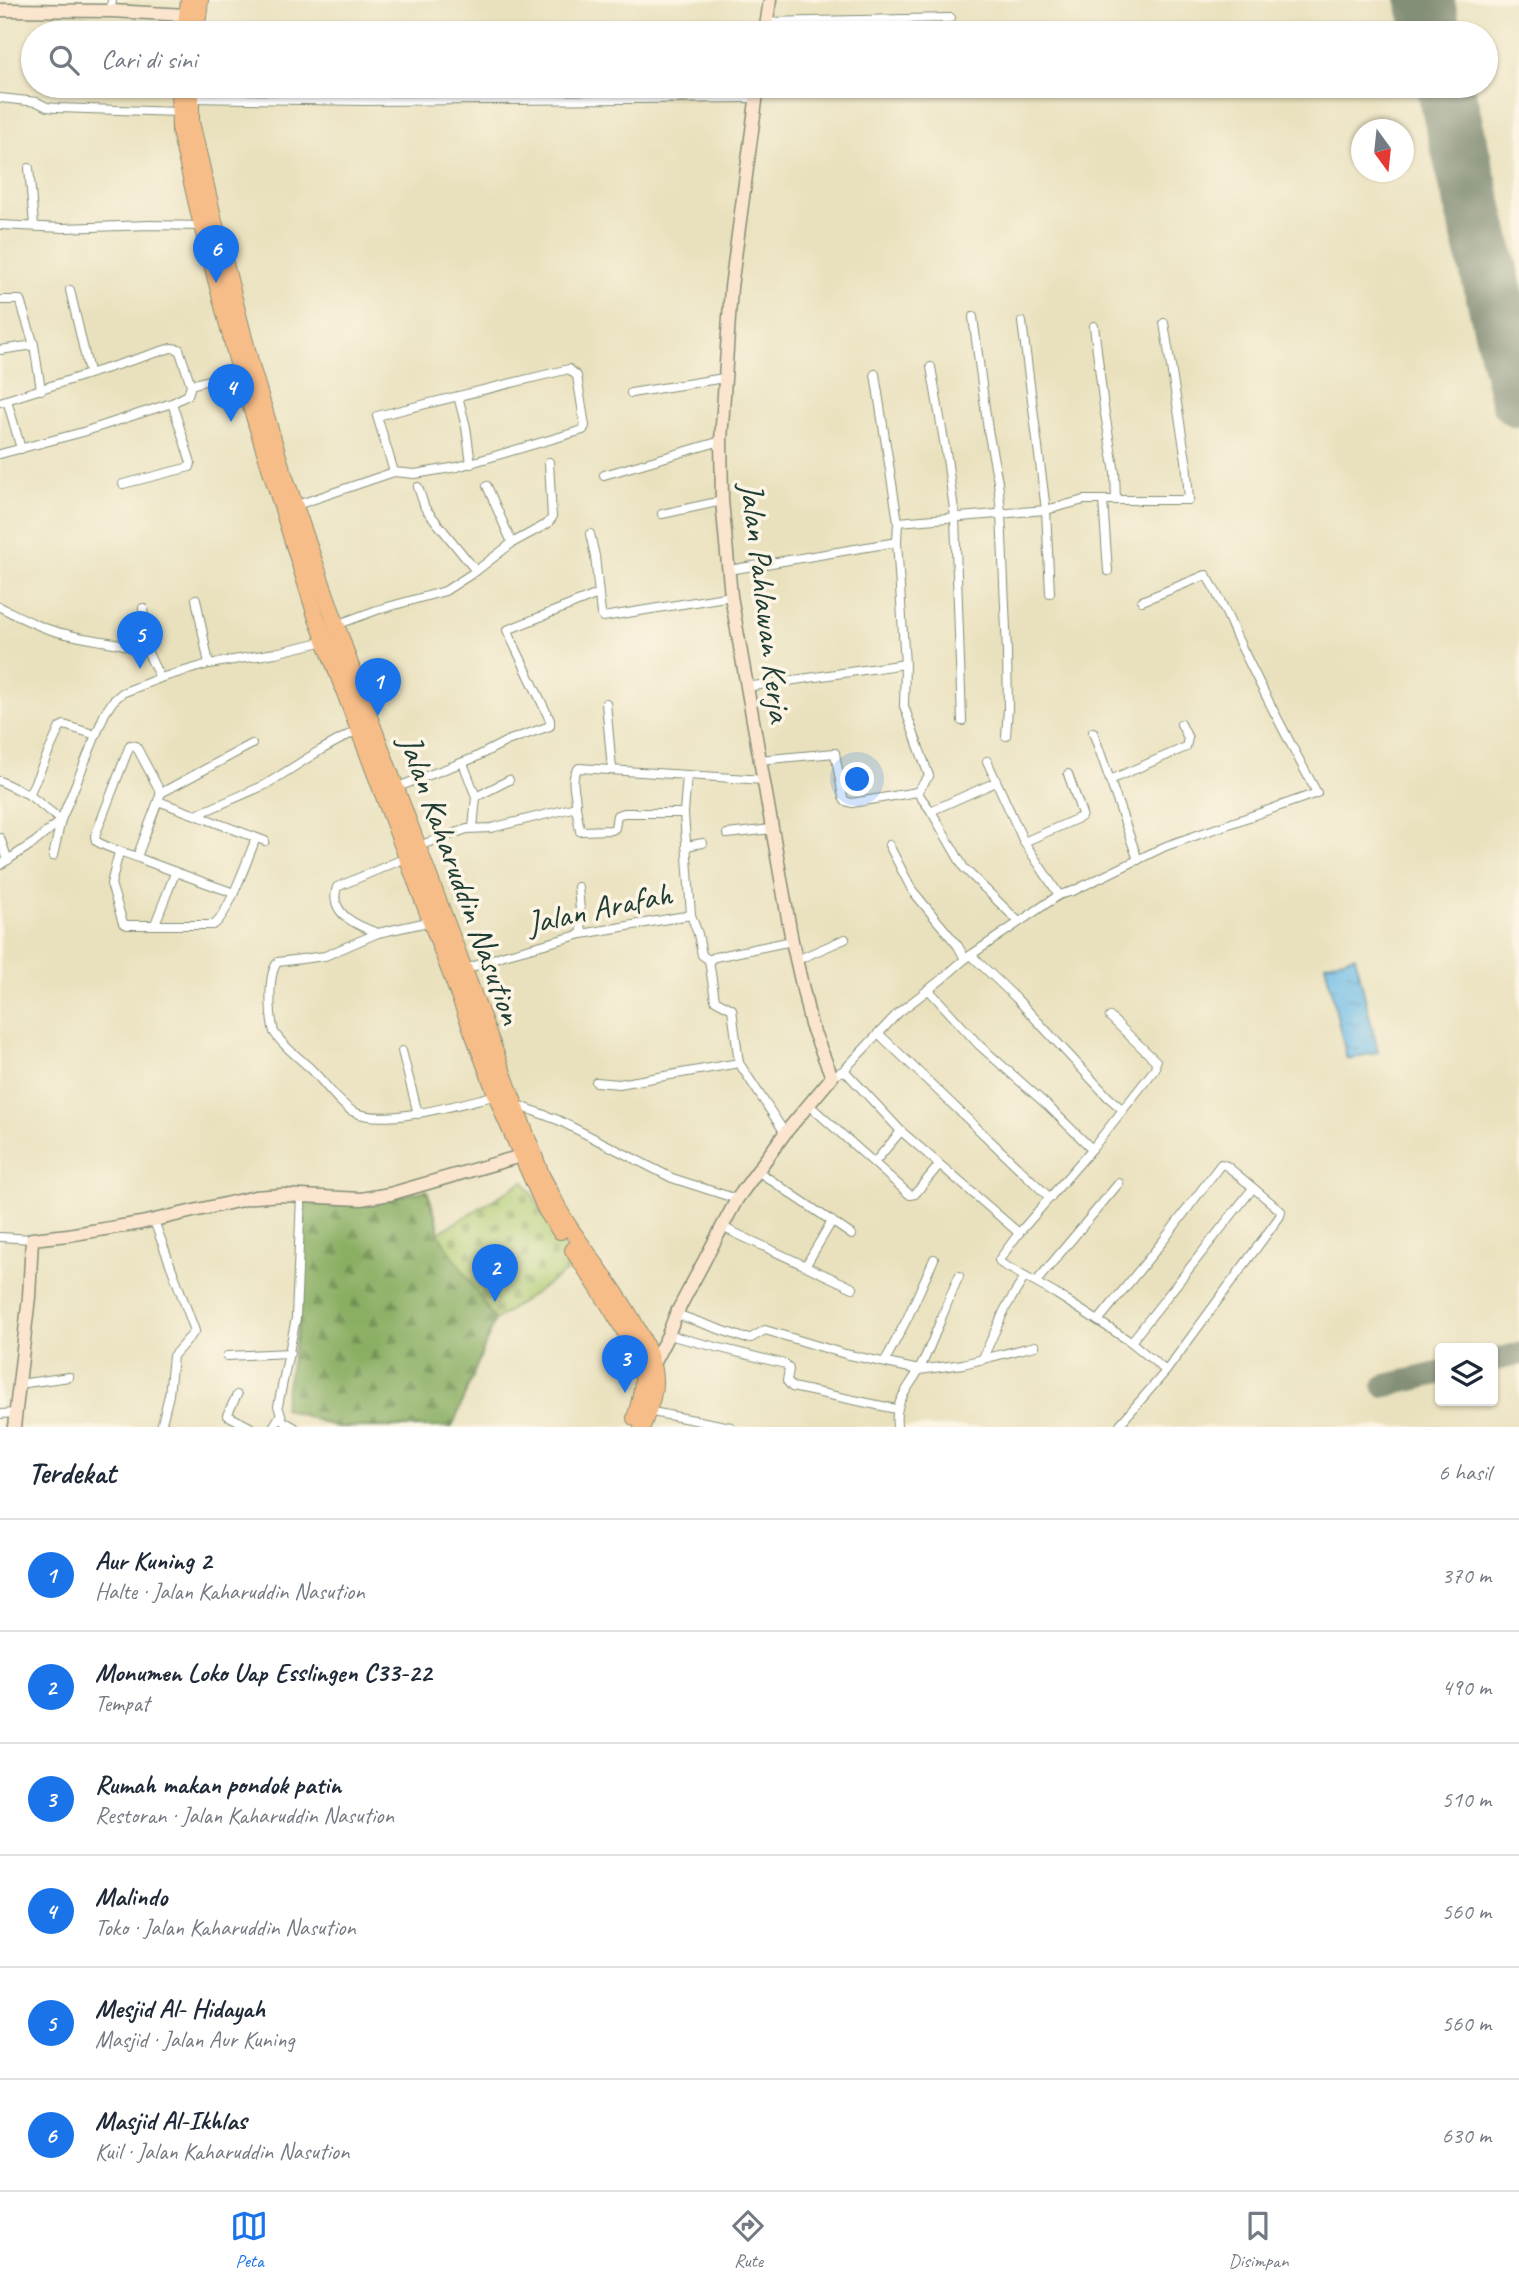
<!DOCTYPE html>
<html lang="id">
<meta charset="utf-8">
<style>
:root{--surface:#fff;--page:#f6f6f7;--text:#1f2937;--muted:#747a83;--line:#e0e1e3;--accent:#1a73e8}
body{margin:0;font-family:Caveat,sans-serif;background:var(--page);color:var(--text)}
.controls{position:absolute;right:21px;bottom:21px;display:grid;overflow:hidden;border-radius:7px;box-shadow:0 2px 5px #0004}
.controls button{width:63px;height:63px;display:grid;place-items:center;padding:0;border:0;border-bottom:2px solid var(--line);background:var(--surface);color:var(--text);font:35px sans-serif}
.compass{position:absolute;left:1351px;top:119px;width:63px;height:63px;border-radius:50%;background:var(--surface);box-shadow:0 2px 5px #0004;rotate:165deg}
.you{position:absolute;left:858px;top:780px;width:24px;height:24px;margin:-18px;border:5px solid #fff;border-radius:50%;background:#1a73e8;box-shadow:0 0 0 10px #1a73e833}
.badge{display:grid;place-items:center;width:46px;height:46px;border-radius:50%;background:var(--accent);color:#fff;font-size:23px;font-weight:700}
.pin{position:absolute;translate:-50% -58px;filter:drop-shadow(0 2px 4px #0008)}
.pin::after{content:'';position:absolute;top:37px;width:24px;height:21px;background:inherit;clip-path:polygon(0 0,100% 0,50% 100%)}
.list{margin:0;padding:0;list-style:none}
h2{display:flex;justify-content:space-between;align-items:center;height:91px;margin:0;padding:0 28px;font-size:30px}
h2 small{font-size:23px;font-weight:400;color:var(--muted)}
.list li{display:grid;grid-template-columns:46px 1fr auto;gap:21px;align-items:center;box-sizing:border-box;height:112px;padding:0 28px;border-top:2px solid var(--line)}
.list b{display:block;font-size:26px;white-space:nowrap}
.list p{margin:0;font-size:23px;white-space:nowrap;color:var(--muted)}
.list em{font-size:23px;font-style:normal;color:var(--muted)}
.icon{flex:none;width:38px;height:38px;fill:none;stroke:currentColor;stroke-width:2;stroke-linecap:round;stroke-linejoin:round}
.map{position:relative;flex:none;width:1519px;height:1427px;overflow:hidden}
.search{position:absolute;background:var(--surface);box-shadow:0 2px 5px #0004;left:21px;right:21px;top:21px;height:77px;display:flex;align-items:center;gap:18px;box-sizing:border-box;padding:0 24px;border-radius:38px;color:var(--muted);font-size:26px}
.sheet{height:763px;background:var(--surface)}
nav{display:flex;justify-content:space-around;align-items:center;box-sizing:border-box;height:98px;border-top:2px solid var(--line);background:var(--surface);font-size:19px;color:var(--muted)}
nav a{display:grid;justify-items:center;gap:4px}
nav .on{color:var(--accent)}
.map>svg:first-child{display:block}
</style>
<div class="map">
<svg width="1519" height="1427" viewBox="0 0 1519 1427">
<defs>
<pattern id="forest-firs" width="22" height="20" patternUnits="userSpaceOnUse" patternTransform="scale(1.75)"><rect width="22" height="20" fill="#8aaf63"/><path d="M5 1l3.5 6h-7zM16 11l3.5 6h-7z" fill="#709052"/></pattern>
<pattern id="cemetery-stones" width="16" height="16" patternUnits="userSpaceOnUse" patternTransform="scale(1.75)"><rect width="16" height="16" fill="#aecb71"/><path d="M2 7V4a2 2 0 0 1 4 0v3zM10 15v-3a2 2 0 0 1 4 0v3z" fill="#8da65e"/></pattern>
<pattern id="water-ripples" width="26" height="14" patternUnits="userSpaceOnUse" patternTransform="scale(1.75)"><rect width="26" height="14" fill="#6dbce7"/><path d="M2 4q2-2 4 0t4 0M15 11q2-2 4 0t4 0" fill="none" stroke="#599abc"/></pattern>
</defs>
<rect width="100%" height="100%" fill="#fcf5e5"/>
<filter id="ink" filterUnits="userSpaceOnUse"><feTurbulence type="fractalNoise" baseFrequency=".0143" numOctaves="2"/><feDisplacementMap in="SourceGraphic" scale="14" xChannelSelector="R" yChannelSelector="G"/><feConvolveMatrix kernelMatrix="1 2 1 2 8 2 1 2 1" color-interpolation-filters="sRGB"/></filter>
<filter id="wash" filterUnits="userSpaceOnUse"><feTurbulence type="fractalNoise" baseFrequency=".00686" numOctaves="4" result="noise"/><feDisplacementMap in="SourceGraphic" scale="28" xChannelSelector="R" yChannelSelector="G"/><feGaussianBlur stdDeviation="1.57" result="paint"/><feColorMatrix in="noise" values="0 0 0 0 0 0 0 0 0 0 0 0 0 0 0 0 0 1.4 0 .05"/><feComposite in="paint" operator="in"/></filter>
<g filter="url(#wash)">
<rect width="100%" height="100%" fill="#e9e1bd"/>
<path fill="url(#forest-firs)" stroke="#54764c" stroke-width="2" d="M427,1190l11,34v9l57,87 -43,107h-116l-53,-19 16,-89 6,-117 87,-4z"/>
<path fill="url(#cemetery-stones)" stroke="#668452" stroke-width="2" d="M524,1181l52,84 -81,55 -57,-87z"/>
<path fill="url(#water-ripples)" stroke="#467c8e" stroke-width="2" d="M1355,956l23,96 -31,7 -22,-95z"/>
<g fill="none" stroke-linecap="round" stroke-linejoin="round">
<g stroke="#848f78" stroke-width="23">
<path d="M1493,1360l26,-6"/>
<path d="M1384,1386l56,-13"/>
</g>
<g stroke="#848f78" stroke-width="58">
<path d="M1425,0l8,33"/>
<path d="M1445,86l74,312"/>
</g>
</g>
</g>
<g filter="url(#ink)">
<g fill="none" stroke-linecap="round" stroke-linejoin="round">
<g stroke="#848f78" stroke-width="10">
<g id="street">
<path d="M111,11l1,-11"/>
<path d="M766,22l185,-4"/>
<path d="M0,98l37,4 10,5 10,1 122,4"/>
<path d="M189,98l174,3 394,-3"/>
<path d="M29,168l5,57"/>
<path d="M0,225l63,3 87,-3 52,1"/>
<path d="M70,290l19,82"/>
<path d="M0,300h20l14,45 7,45"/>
<path d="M973,317l15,113 10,52 3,31 6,140 1,56 -2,27"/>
<path d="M1022,322l24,188 4,83"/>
<path d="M1094,326l10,82 11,65 1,27"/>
<path d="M0,350l34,-5"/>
<path d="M931,367l16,91 8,59 7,204"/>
<path d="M631,393l93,-15"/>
<path d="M458,396l8,31 5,37"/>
<path d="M7,400l14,49"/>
<path d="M0,402l171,-54 8,1 12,36"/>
<path d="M0,454l83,-22 89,-29 16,-8 3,-10 49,-14"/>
<path d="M604,475l117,-34"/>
<path d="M123,484l67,-17 1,-4 -19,-60"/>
<path d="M487,486l25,57"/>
<path d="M418,487l7,21 51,63"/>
<path d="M1103,500l5,71"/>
<path d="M294,506l100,-34 21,2 42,-7 126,-37 2,-4 -8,-50 -8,-7 -192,47 17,56"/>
<path d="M662,514l60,-13"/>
<path d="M898,522l148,-12 38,-10h105l-3,-40 -22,-137"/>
<path d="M590,534l5,22 6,58 2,3 128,-21"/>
<path d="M729,570l168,-28"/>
<path d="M196,599l13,65"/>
<path d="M0,607c22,11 42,22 66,27 27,7 55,8 81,17l13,27"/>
<path d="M143,608l4,43"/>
<path d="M336,625l41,-15 68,-19 31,-20 36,-28 35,-19 5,-6 -3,-56"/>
<path d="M746,687l159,-23"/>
<path d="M606,703l6,66"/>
<path d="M1093,732l45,128"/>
<path d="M759,760l76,-7 8,44 2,4 7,2 65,-11 12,-16 -25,-70 1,-42 -8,-122 1,-20 -23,-148"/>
<path d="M987,761l37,81 35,53"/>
<path d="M463,763l13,34"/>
<path d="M687,775l-3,38 7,102 7,19 4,21 7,5"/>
<path d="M1110,780l76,-33 2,-9 -7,-14"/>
<path d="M0,781l29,14 32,25 -8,36"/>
<path d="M395,788l79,-30 33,-17 43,-15v-6l-43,-90 91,-36"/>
<path d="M917,792l14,19 33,57 55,54"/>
<path d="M161,793l-25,-47 -6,-1 -35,91 1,5c14,9 30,11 45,18 31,12 62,23 93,34"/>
<path d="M29,795l31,-68 4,-2 32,10"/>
<path d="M158,801l107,40"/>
<path d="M576,807l4,24 32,-1 3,-2 2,-13 7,-2h60"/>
<path d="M931,811l65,-29"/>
<path d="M196,815l69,-30 54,-34 40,-22"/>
<path d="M473,828l3,-31 33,-17"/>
<path d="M727,834l45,-5"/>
<path d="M0,838l8,22"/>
<path d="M1024,842l57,-25 1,-3 -14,-40"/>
<path d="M889,845l23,45 46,56 7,13"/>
<path d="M418,846l49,-17 24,-1 85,-21c1,-13 -8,-29 3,-39l185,12"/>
<path d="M686,846l17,-3"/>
<path d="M119,852l-8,32 12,39 4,2h86c14,-6 36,-70 43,-87"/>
<path d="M137,857l24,-64 91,-49"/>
<path d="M0,865l35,-23 26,-22 44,-107 8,-12 9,-8 38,-15 49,-14 66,-11 50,-12"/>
<path d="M578,887l4,47"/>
<path d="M432,921l-54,12 -53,23 -47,6c-11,11 -8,54 -4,70 9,15 25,25 38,38 11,11 28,35 42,42 31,15 109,-9 143,-17"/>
<path d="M155,924l20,-51"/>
<path d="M378,933c-20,-7 -50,-19 -41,-46l71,-30"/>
<path d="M971,955l45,43 92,99 15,13"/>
<path d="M797,960l48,-21"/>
<path d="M464,970l40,-15 78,-21 109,-19"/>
<path d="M928,989l51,56 69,61 44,43"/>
<path d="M1110,1017l46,44 -1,8 -63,80 -73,84 -20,27 3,4 54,30 75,48 35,29"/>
<path d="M878,1033l172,165"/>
<path d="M402,1051l16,63"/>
<path d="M739,1063l-7,-54 -17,-9 -6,-40 6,-3 77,-16"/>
<path d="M844,1070l57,61 118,102"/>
<path d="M832,1077l12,-7 54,-57 44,-34 23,-20 94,-64 14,-4 93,-45 151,-53c-26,-48 -51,-96 -75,-145 -12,-24 -21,-51 -36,-73l-64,26"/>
<path d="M596,1082l23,2 120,-21 46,70"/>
<path d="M515,1104l43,16 114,58 65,21"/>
<path d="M809,1105l101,90 5,-1 24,-29"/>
<path d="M874,1163l27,-32"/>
<path d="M759,1172l93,63"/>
<path d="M154,1221l41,110 -22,25 -4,39 -8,32"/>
<path d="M722,1227l131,61"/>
<path d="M0,1237l32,2"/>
<path d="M806,1265l26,-44"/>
<path d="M1036,1282l83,-99"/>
<path d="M676,1314l68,24h7l14,-8 80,24 74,16 44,-6 72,-18"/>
<path d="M1098,1321l65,-80 58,-77 6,2 54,45 -1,5 -114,155 -46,53"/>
<path d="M668,1335l117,29 4,5 -2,12 5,6 104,22"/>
<path d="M1131,1342l122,-154"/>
<path d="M227,1356l63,-3"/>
<path d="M982,1360l23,-51 19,-31"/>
<path d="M885,1361l22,-42 27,-60"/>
<path d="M19,1384l50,-7"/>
<path d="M237,1395l-10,20 23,12"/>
<path d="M647,1411l84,16"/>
<path d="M0,1414l16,-1"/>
<path d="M273,1427l7,-11"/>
<path d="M294,1427l-11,-6 -5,-15 18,-88 5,-122"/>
<path d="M897,1427c-3,-27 11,-37 23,-59 15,-30 25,-62 39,-92"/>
</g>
</g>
<g stroke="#848f78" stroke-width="15">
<g id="secondary">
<path d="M0,10l111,1 76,4"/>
<path d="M765,33l5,-33"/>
<path d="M649,1367l3,-1 16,-31 8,-21 61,-115 48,-66 47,-56 -21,-52 -19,-84 -61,-345 -9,-95 -1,-60 10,-154 27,-201"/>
<path d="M14,1427l15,-130 3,-58 36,-4 73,-12 114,-26 27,-2 79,4 29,-5 131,-38"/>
</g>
</g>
<g stroke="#848f78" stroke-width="18">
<g id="highway">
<path d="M185,33l4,-33"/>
<path d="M196,33l4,-33"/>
<path d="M179,86l1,45 22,95 38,145 76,245 188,499 42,95 14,21"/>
<path d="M191,86v36l24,103 37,144 29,97 78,224 183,487c9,15 16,33 26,48 24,37 86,111 86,155 1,16 -7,32 -12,47"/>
<path d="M573,1250c17,26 71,102 70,130 -1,12 -4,26 -8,38"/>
</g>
</g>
<use href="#street" stroke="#fff" stroke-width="8"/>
<use href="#secondary" stroke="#fce5cf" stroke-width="12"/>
<use href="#highway" stroke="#f7bd88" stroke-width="16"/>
</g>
</g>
<g text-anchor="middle" stroke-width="7" stroke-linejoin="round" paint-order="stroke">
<g font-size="33" fill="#1f3d34" stroke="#fcf5e5">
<text transform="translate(767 602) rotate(83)" y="12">Jalan Pahlawan Kerja</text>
<text transform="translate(462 879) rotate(70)" y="12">Jalan Kaharuddin Nasution</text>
<text transform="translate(599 907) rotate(-12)" y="12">Jalan Arafah</text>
</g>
</g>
</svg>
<div class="controls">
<button><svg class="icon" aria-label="layers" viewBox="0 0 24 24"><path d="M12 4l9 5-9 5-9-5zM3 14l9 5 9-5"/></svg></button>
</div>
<svg class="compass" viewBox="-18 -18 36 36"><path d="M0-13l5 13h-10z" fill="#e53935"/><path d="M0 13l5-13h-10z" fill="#747a83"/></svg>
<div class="you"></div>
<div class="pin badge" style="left:378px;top:716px">1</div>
<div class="pin badge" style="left:495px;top:1302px">2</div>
<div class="pin badge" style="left:625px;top:1393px">3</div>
<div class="pin badge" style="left:231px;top:422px">4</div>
<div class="pin badge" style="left:140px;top:669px">5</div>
<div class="pin badge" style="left:216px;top:283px">6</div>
<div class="search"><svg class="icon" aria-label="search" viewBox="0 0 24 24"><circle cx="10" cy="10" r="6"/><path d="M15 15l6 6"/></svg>Cari di sini</div>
</div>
<section class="sheet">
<h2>Terdekat<small>6 hasil</small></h2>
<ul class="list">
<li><span class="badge">1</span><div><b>Aur Kuning 2</b><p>Halte · Jalan Kaharuddin Nasution</p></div><em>370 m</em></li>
<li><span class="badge">2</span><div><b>Monumen Loko Uap Esslingen C33-22</b><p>Tempat</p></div><em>490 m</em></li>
<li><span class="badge">3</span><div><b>Rumah makan pondok patin</b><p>Restoran · Jalan Kaharuddin Nasution</p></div><em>510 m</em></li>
<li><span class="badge">4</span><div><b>Malindo</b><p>Toko · Jalan Kaharuddin Nasution</p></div><em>560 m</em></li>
<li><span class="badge">5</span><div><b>Mesjid Al- Hidayah</b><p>Masjid · Jalan Aur Kuning</p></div><em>560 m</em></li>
<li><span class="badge">6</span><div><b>Masjid Al-Ikhlas</b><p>Kuil · Jalan Kaharuddin Nasution</p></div><em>630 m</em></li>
</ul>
</section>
<nav>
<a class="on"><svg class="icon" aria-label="map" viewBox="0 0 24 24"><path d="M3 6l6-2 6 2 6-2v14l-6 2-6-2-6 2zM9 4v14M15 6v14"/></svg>Peta</a>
<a><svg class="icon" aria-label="directions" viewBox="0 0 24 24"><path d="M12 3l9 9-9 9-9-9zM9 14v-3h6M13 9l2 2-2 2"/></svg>Rute</a>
<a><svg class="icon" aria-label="saved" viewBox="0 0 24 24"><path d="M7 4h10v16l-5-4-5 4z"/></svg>Disimpan</a>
</nav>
